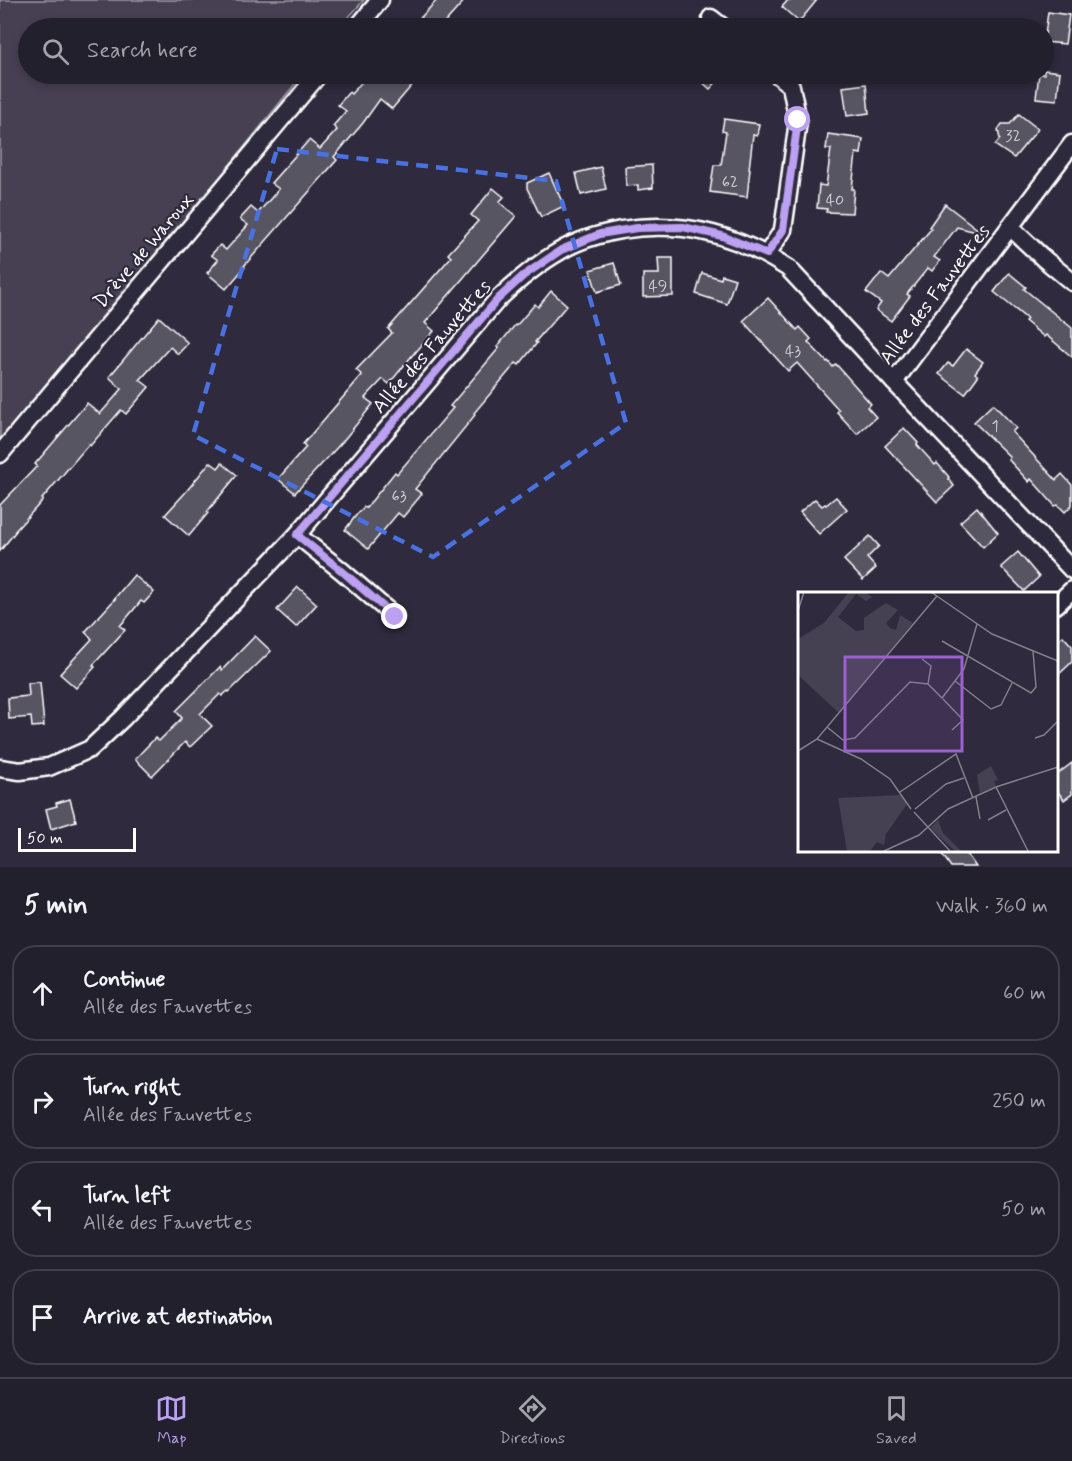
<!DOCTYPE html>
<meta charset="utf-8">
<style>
:root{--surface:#23202e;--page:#2b2836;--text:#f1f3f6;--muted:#a3a3aa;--line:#403e4a;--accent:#bca0f2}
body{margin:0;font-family:Mynerve,sans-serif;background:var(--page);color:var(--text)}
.scale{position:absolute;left:18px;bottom:15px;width:118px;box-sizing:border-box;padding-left:6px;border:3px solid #fff;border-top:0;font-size:16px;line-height:21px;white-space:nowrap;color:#fff;-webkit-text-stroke:4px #2f2a3d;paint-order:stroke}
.stop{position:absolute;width:18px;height:18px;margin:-14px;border:4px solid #bca0f2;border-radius:50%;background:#fff}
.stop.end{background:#bca0f2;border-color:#fff;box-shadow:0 2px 6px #0008}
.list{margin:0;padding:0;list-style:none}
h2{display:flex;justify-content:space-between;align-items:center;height:78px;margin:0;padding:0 24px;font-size:26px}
h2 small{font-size:20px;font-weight:400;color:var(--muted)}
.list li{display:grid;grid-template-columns:39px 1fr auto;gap:18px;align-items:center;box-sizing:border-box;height:96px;margin:0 12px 12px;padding:0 12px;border:2px solid var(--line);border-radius:24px}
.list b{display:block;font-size:22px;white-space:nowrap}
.list p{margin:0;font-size:20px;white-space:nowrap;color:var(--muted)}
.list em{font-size:20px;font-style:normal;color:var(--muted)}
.icon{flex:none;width:33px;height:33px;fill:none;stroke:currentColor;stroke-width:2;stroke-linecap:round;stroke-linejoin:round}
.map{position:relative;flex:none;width:1072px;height:867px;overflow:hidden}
.search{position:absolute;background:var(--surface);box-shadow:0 3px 9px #0003;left:18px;right:18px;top:18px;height:66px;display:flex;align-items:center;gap:15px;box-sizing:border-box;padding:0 21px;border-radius:33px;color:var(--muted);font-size:22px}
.sheet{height:510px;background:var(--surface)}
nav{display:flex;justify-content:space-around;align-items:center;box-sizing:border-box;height:84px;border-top:2px solid var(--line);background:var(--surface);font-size:16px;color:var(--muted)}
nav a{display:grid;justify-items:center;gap:3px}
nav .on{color:var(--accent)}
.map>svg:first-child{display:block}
</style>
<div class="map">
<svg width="1072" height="867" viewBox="0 0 1072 867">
<rect width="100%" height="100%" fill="#2f2a3d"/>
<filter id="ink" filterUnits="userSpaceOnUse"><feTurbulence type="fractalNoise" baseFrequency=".0167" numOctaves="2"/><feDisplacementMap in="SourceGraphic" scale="12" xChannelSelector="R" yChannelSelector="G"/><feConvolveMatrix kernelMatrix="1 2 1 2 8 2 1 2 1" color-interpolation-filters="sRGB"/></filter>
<g filter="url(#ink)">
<path fill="#464152" stroke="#a2a0a8" stroke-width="1.5" d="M0,0h364l-25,28h-311v46h275l-303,376z"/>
<g fill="#595564" stroke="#fff" stroke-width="1.5">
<path d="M437,0h28l-25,28h-29z"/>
<path d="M788,0h29l-18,22 -17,-15z"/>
<path d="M1048,12l21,3 -4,29 -21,-2z"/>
<path d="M1044,70l16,2 -3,28 -21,-2 3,-24h5z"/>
<path d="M369,74h32l12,10 -21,25 -12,-10 -17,24 -29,34 3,3 -93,106 1,1 -19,22 -19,-16 11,-13 -7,-5 9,-10 6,5 22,-25 -8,-6 11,-12 7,6 21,-24 -8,-6 38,-43 11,9 17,-19 -4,-4 13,-15 -8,-6 11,-13 2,2z"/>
<path d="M693,74h31l-14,15z"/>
<path d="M866,84l3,29 -22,3 -4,-29z"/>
<path d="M1019,114l19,15 -24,29 -19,-13 5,-6 -2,-9 4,-6h8z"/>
<path d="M724,119l35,5 -2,12 -4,-1 -4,34h1l-3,28 -37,-5 4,-27h7l5,-33 -4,-1z"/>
<path d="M828,134l35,5 -2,15 -5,-1 -4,36h2l-2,24 -26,-1 1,-3 -10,-1 2,-23 7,1 5,-37h-5z"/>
<path d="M652,165l1,23 -15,2v-5l-12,1 -1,-19z"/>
<path d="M601,167l5,22 -25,6 -5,-22z"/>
<path d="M549,173l15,33 -23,11 -14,-29v-5z"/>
<path d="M493,188l11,9 -5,5 17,14 -91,107 9,8 -19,22v-1l-26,32 -6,-5 -18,19 8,6 -30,37 -48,52 -17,-14 28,-32 -3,-3 59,-69 -6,-5 36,-37 -4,-4 63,-72 -3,-3 30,-33 -7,-6z"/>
<path d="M945,204l39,30 -27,-7 -23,30 6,4 -8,10 -4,-3 -21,26 3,2 -19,25 -15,-11 5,-7 -15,-11 15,-19 8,6 42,-50 -2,-2z"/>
<path d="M658,258h15v38l-30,1v-23h16z"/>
<path d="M614,263l7,22 -24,7 -7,-22z"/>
<path d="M702,273l19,6 1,-4 13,4 -8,25 -31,-10z"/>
<path d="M1009,273l17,14 -2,2 48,39v29l-26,-22 -2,2 -19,-16 2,-2 -33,-27z"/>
<path d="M551,291l16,14 -32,37 2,1 -18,22 -3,-2 -42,50 1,2 -60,74 7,5 -19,23 -5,-4 -30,36 -23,-19 12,-16 7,-7 2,1 29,-36 2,2 56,-66 -3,-2 49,-58 -2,-1 18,-22 1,1 19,-22 3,3z"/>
<path d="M768,298l29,32 3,-3 11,12 -3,3 19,20 1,-1 5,6 3,-3 35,40 -4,3 9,10 -19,17 -20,-22 2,-2 -42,-47 -9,8 -45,-50z"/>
<path d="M159,317l29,26 -10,11 -8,-7 -30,33 9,7 -23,27 -5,-4 -31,36 -1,-2 -47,55 1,1 -28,31h1l-16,20v-46l37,-39 -2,-2 52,-61 13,11 22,-25 -13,-12z"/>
<path d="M966,349l17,13 -8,11 3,3 -13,18 -26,-20 9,-11 5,3z"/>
<path d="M993,404l23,24 -4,4 44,48 6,-6 10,11v20l-7,7 -7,-7 -3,1 -24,-27 -2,3 -21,-23 2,-2 -36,-35z"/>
<path d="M904,428l14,15 -1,2 18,20 2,-2 12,14 -1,1 6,8 -17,16 -52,-56z"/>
<path d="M210,462l8,6 4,-5 15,12 -30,37 1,1 -19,23 -24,-21 20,-22z"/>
<path d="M836,497l11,12 -28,25 -19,-22 15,-13 7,7 3,-2 1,1z"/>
<path d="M977,507l21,26 -15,14 -23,-25z"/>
<path d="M870,536l9,10 -12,12 9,10 -13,12 -19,-20z"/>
<path d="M1018,552l21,25 -15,14 -23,-24z"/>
<path d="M134,575l20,17 -10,11 -3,-2 -21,25 5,4 -32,35 2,2 -19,21 -16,-14 32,-35 -7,-7 30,-33h-1z"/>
<path d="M298,587l19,17 -21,23 -19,-17z"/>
<path d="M255,636l16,15 -42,41 -1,-1 -6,5 -2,-2 -20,20 12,12 -22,21 -5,-5 -33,34 -17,-17 20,-21 4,3 23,-23 -6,-7 44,-44 2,3z"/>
<path d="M1063,636l9,10v16l-16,15v-35z"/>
<path d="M40,682l4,44 -12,1 -1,-10 -22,2 -1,-21 21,-2 -1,-13z"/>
<path d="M1072,763v31l-8,6 -8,-11v-14z"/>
<path d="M70,799l6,22 -25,8 -5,-20 11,-3 -1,-3z"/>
<path d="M939,850h25l12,17h-25z"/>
</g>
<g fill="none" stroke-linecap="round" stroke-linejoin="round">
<g stroke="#fff" stroke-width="21">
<g id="minor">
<path d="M711,18l13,10"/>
<path d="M357,28l23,-28"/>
<path d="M1010,227l33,31 29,24"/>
<path d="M767,254l16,-24 15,-109 -7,-35 -14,-12"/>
<path d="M894,382l178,188"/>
<path d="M0,454l319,-380"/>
<path d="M297,535l45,36 53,46"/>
<path d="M1056,605l16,-15"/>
<path d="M0,768l20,3 29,-4 41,-18 33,-31 174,-183 201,-236c19,-18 39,-35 62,-48 18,-11 40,-17 61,-21 61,-10 115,4 167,38l106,114 178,-238"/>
</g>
</g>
<use href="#minor" stroke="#2f2a3d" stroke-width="16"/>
</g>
</g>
<g fill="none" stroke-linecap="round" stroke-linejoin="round" filter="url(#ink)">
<path stroke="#bca0f2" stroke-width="8" d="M395,617l-53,-46 -45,-36 201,-236 25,-23 38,-26 39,-16 37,-6 46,-1 39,9 45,18 16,-24 15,-110"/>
</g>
<path fill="none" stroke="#4a71e0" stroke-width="4.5" stroke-dasharray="12 8" stroke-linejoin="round" d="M277,149l279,32 70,242 -193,134 -240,-122z"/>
<g text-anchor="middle" stroke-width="4.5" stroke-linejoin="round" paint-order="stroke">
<g font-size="16" fill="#d6d4d8">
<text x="1013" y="141">32</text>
<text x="730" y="187">62</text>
<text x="835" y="205">40</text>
<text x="658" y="291">49</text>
<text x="793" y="356">43</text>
<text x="995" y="431">1</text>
<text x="399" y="501">63</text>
</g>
<g font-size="20" fill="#fff" stroke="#2f2a3d">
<text transform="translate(143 250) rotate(-50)" y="7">Drève de Waroux</text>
<text transform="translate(934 294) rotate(-53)" y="7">Allée des Fauvettes</text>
<text transform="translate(431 346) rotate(-49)" y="7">Allée des Fauvettes</text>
</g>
</g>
<g transform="translate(798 592)">
<rect width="260" height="260" fill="#2f2a3d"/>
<path d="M51,0h16l7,5 -6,4 -10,-7 -18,23 18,14 8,-1v-12l22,-15 12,7 -12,13 4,5 6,2 4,-15 13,8 -74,90 -41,-38v-36l26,-16zM193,174l7,14 -4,1 2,5 -16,7 -3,-18zM103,203l6,9 -21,30 -2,11 -7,-3 -7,9h-23l-9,-53zM140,228l5,13 18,18h-6l-25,-23z" fill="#464152"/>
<path fill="none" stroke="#827f8b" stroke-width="1.5" d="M133,0l61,42 66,27M0,19l6,-19M144,49l89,52 5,-6 -3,-36M124,67l9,7 -3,18M157,89l36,28 10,-4 11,-22M145,107l20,21 -11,10M29,135l16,13 12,-2 55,-56 18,2 14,14 22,-29 13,-45M237,146l9,-3 14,-14M19,147l44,20 29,20 21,30M0,159l19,-12 120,-143M198,195l32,64M102,200l56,-38 17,44M178,205l4,22M117,217l31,-25 18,-6M116,220l36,39M190,228l18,-10M86,259l35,-16 29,-26 48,-22 62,-20"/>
<path fill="#9c61cf" fill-opacity="0.15" stroke="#9c61cf" stroke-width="3" d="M47,65h117v94h-117z"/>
<rect width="260" height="260" fill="none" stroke="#fff" stroke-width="3"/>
</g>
</svg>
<div class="scale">50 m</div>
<div class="stop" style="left:798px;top:120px"></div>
<div class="stop end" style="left:395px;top:617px"></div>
<div class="search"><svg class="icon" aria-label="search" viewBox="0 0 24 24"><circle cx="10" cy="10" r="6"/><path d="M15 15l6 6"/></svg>Search here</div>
</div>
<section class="sheet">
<h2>5 min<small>Walk · 360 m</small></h2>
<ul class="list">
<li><svg class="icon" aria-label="ahead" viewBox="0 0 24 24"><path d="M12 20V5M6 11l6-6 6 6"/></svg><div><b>Continue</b><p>Allée des Fauvettes</p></div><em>60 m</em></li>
<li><svg class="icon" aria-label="right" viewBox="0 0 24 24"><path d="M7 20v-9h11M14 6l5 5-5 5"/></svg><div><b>Turn right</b><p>Allée des Fauvettes</p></div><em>250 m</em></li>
<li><svg class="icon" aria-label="left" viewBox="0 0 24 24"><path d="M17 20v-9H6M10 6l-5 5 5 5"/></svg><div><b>Turn left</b><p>Allée des Fauvettes</p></div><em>50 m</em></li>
<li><svg class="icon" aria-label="arrive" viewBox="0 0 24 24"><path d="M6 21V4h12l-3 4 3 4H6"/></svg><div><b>Arrive at destination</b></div></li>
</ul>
</section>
<nav>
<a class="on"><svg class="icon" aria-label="map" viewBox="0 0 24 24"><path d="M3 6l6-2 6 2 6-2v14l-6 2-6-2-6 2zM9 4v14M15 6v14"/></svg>Map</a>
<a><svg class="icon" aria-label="directions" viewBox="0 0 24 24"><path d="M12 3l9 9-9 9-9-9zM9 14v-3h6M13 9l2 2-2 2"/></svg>Directions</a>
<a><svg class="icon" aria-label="saved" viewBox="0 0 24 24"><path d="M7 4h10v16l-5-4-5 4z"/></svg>Saved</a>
</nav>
